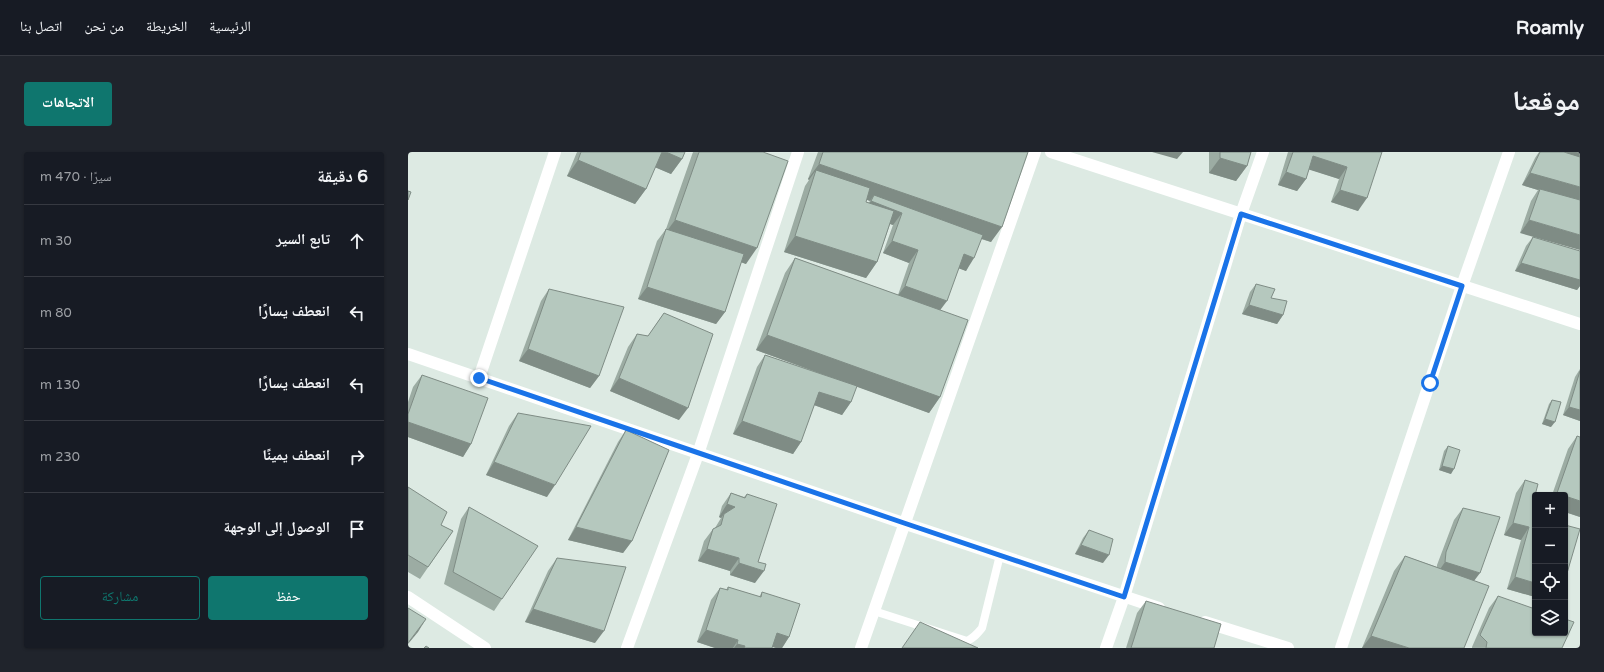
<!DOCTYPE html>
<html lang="ar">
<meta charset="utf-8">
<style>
:root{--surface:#171b24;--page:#20242c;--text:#f1f3f6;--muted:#9ea1a6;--line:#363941;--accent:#0f766e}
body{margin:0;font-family:"Varela Round","Noto Naskh Arabic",sans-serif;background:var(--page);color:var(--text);direction:rtl}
.controls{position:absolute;right:12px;bottom:12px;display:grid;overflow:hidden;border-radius:4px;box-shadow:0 1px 3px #0004}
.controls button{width:36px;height:36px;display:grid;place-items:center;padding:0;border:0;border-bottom:1px solid var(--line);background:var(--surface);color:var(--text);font:20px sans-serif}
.stop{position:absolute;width:12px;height:12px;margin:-9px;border:3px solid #1a73e8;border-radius:50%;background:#fff}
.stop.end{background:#1a73e8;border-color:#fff;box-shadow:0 1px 4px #0008}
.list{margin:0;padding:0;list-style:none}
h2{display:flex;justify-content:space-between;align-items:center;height:52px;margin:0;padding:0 16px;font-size:17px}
h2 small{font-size:13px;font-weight:400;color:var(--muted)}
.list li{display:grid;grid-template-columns:26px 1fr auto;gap:12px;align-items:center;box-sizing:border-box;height:72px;padding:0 16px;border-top:1px solid var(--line)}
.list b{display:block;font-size:15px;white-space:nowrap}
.list em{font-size:13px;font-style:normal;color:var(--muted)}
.actions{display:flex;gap:8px;padding:12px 16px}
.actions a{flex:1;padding:9px 0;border:1px solid var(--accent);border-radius:4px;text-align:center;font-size:14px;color:var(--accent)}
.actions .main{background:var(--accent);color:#fff}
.icon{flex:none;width:22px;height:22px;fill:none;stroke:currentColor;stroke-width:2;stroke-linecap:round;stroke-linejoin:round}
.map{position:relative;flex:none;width:1172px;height:496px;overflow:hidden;direction:ltr;border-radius:4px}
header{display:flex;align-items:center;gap:24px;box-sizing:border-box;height:56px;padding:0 20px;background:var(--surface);border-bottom:1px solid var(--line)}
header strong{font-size:19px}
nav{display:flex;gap:22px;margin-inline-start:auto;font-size:14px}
.intro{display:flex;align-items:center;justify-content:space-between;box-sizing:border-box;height:96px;padding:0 24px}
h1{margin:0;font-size:28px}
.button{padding:10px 18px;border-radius:4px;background:var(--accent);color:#fff;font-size:14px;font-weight:700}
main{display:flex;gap:24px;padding:0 24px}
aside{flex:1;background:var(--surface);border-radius:4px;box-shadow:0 1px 3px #0004}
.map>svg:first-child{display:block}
</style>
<header>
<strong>Roamly</strong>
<nav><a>الرئيسية</a><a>الخريطة</a><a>من نحن</a><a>اتصل بنا</a></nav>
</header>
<div class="intro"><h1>موقعنا</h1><a class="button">الاتجاهات</a></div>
<main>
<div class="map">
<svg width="1172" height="496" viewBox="0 0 1172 496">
<rect width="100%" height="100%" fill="#ddeae3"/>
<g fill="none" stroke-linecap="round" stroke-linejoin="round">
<path stroke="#fff" stroke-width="8" d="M466,459l93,30c7,-3 10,-7 15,-13l18,-73"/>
<g stroke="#fff" stroke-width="12">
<path d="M643,0l529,172"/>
<path d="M0,202l495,169 256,85"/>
<path d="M71,226l76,-226"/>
<path d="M0,445l77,51"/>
<path d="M797,470l83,26"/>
<path d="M219,496l71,-194 100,-302"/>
<path d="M453,496l174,-496"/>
<path d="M698,496l18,-51 117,-383 22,-62"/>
<path d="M933,496l121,-362 47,-134"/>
</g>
</g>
<g fill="#9caca3" fill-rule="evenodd">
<path d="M169,0h108l-3,7 -11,15 -16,-7 -9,22 -11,15 -68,-28z"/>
<path d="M285,0h70l-17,112 -5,-2 -16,50 -9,12 -78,-25 19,-58 9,-12z"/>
<path d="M410,0h210l-37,90 -10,-3 -15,32 -7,-3 -19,42v87l-11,16 -73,-27 -5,16 -9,13 -28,-10 -13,37 -8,12 -60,-20 24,-67 8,-12 81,28 -90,-33 29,-77 10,-15 103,37 11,-32 -26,-10 10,-28 -3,-1 -13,38 -11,16 -82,-26 21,-66 4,-6 -1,-1zM458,47l4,2 -2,2 -2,-1z"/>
<path d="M801,0h42l-4,14 -11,15 -27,-8z"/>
<path d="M880,0h94l-24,59 -27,-9 8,-23 -30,-10 -3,10 -9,12 -19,-6z"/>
<path d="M1131,0h41l-60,81 11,-32 7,-11 -16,-5 13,-27z"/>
<path d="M1125,85l47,14v35l-3,4 -62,-19 11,-25z"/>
<path d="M848,132l27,31 -6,9 -35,-10 8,-22z"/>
<path d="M141,137l50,87 -9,12 -71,-27 22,-60z"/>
<path d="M256,161l15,107 -69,-29 18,-44 9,-13 11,2z"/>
<path d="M1172,217v52l-17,-6 12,-38z"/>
<path d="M14,223l49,69 -8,13 -55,-20v-35l5,-15z"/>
<path d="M1144,248l-1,27 -9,-3 7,-20z"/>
<path d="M110,261l29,84 -61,-22 23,-49z"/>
<path d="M218,278l6,111 -9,12 -55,-13 50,-98z"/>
<path d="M1169,284l3,1v80l-15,-5v-17h-13l16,-46z"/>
<path d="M1040,294l3,28 -12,-4 5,-19z"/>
<path d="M1117,328l8,23 2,94 -28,-8 14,-49 -17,-5 12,-42z"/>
<path d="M0,335l33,38 12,6 -33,48 -12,-7z"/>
<path d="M323,341l13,4 3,-3 11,68 -3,21 -25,-8v-4l-32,-10 6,-20 9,-12 2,-1 6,-10 -2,-1 3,-11z"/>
<path d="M61,355l33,92 -8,12 -50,-27 17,-65z"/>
<path d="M1055,356l11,73 -10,67h-102l32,-77 11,-15 32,11v-2l17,-45z"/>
<path d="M681,378l14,33 -28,-9 8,-16z"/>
<path d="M149,406l38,85 -70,-21 23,-51z"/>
<path d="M320,435l31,10 3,-5 27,45 -7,11h-6l-4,-1v1h-57l-18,-6 14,-42 9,-12 6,2z"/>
<path d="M1090,444l64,52h-90v-1l17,-39z"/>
<path d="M738,449l68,47h-88l11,-35z"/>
</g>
<g fill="#7f8c85">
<path d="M253,0h5l16,7 -11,15 -19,-8z"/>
<path d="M744,0h31l-6,7z"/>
<path d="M1140,0h32v12z"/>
<path d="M905,4l34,11 -8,12 -35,-11z"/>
<path d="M812,6l27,8 -11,15 -27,-8z"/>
<path d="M170,8l68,29 -11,15 -68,-28z"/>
<path d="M411,12l183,63 -11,15 -120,-41 3,-6 -4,6 -57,-20 3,-11 -7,10 -1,-1z"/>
<path d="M878,20l20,7 -9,12 -19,-6z"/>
<path d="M1122,21l50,14v15l-40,-13 -2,1 -16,-5z"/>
<path d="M932,38l27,8 -9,13 -27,-9z"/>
<path d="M463,49l31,12 -9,12 -31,-11z"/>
<path d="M267,68l82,28 -11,16 -82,-29z"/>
<path d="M1121,68l51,15v15l-60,-17z"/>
<path d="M387,84l82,26 -11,16 -82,-26z"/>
<path d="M484,89l26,9 -9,13 -26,-10z"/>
<path d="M556,102l10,4 -8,13 -11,-4z"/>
<path d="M1113,111l59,17v6l-3,4 -62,-19z"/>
<path d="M497,134l42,15 -9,12 -42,-15z"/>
<path d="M239,135l78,25 -9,12 -78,-25z"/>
<path d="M841,153l34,10 -6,9 -35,-10z"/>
<path d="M359,183l173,62 -11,16 -173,-63z"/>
<path d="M120,197l71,27 -9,12 -71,-27z"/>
<path d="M211,226l69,30 -9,12 -69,-29z"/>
<path d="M411,240l32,10 -9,13 -31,-11z"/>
<path d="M1161,255l11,3v11l-17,-6z"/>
<path d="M1137,267l10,3 -4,5 -9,-3z"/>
<path d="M334,269l59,21 -8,12 -60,-20z"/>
<path d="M0,270l63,22 -8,13 -55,-20z"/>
<path d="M86,310l61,23 -8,12 -61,-22z"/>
<path d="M1034,314l12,3 -3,5 -12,-4z"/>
<path d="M1157,344l15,5v16l-15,-5z"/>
<path d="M319,352l8,3 -11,7 -3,4 -2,-1z"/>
<path d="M1105,371l16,4 -8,13 -17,-5z"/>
<path d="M168,375l56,14 -9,12 -55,-13z"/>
<path d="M673,393l28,10 -6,8 -28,-9z"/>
<path d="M299,397l32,9 -9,13 -32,-10z"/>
<path d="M1037,410l35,11 -9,12 -35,-10z"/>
<path d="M331,411l25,8 -9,12 -25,-8z"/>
<path d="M1107,425l20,6v14l-28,-8z"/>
<path d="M125,457l71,22 -9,12 -70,-21z"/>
<path d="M18,467l-8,13 -10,12v-1z"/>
<path d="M298,478l32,10 -5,8h-18l-18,-6z"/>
<path d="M369,481l12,4 -7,11h-6l-8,-3z"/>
<path d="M963,484l38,12h-47z"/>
<path d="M329,492l8,2 -1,2h-10z"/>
</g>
<g fill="#b5c8be" stroke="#7f8c85">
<path d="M173,0h81l-16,37 -68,-29z"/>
<path d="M258,0h19l-3,7z"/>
<path d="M291,0h64l25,9 -31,87 -82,-28z"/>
<path d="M415,0h205l-26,75 -183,-63z"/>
<path d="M812,0h31l-4,14 -27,-8z"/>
<path d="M885,0h89l-15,46 -27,-8 7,-23 -34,-11 -7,23 -20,-7z"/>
<path d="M1132,0h24l16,5v30l-50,-14z"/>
<path d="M408,18l54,18 -4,14 28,9 -17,51 -82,-26z"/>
<path d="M1132,37l40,11v35l-51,-15z"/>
<path d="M0,39l3,1 -3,8z"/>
<path d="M466,43l109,40 -9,23 -10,-4 -17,47 -42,-15 13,-36 -26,-9 10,-28 -31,-12z"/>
<path d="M258,77l78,25 -19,58 -78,-25z"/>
<path d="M1125,85l47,14v29l-59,-17z"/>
<path d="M387,106l173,62 -28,77 -173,-62z"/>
<path d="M848,132l19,5 -4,9 16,3 -4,14 -34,-10z"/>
<path d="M141,137l75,18 -25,69 -71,-27z"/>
<path d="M256,161l49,21 -25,74 -69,-30 18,-44 11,2z"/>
<path d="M357,203l92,31 -6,16 -32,-10 -18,50 -59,-21z"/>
<path d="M1172,219v39l-11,-3z"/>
<path d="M14,223l66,23 -17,46 -63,-22v-8z"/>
<path d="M1144,248l9,2 -6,20 -10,-3z"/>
<path d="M110,261l73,13 -36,59 -61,-23z"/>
<path d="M218,278l43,20 -37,91 -56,-14z"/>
<path d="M1169,284l3,1v64l-15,-5v-1h-4l-4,-2z"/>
<path d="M1040,294l12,4 -6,19 -12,-3z"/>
<path d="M1117,328l13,4 -5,19 2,1v79l-20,-6 14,-50 -16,-4z"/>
<path d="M0,335l39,25 -6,13 12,6 -25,36 -20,-12z"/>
<path d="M323,341l14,5 2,-4 30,10 -19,58 8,2 -2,7 -25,-8v-5l-32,-9 6,-20 8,-4 3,-11 11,-7 -8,-3z"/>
<path d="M61,355l69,39 -36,53 -49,-27z"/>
<path d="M1055,356l37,9 -20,56 -35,-11 1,-10z"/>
<path d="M1157,373l15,4 -15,51z"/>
<path d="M681,378l24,9 -4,16 -28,-10z"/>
<path d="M997,404l84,30 -25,62h-55l-38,-12z"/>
<path d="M149,406l69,9 -22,64 -71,-22z"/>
<path d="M320,435l33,10 1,-5 38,12 -11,33 -12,-4 -5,15h-28l1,-2 -8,-2 1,-4 -32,-10 14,-42 8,2z"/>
<path d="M1090,444l37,13v24h30v-14l9,3 -12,26h-76l1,-6 -7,-7z"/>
<path d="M738,449l75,23 -7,24h-83z"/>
<path d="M0,456l18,11 -18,24z"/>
<path d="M512,470l58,26h-76z"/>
<path d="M18,494l3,2h-5z"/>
</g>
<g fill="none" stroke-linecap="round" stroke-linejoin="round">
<path stroke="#1a73e8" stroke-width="5" d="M71,226l425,145 220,74 117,-383 221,72 -32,97"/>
</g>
</svg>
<div class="controls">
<button>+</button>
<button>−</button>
<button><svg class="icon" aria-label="locate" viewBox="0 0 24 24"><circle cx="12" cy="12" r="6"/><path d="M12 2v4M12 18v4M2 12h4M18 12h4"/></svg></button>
<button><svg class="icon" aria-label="layers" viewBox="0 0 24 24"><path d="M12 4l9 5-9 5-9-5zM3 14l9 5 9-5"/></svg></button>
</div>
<div class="stop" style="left:1022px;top:231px"></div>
<div class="stop end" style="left:71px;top:226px"></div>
</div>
<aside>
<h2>6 دقيقة<small>سيرًا · 470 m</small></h2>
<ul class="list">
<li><svg class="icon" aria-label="ahead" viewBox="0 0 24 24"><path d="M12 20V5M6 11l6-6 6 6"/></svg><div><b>تابع السير</b></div><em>30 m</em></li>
<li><svg class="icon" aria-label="left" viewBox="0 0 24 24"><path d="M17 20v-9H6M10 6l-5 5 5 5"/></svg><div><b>انعطف يسارًا</b></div><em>80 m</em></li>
<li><svg class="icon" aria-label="left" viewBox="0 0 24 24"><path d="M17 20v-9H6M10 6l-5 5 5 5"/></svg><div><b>انعطف يسارًا</b></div><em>130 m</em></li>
<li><svg class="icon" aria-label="right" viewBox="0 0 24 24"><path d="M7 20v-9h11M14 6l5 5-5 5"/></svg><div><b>انعطف يمينًا</b></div><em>230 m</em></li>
<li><svg class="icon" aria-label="arrive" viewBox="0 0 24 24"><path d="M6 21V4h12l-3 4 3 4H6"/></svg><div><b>الوصول إلى الوجهة</b></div></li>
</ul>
<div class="actions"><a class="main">حفظ</a><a>مشاركة</a></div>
</aside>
</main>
